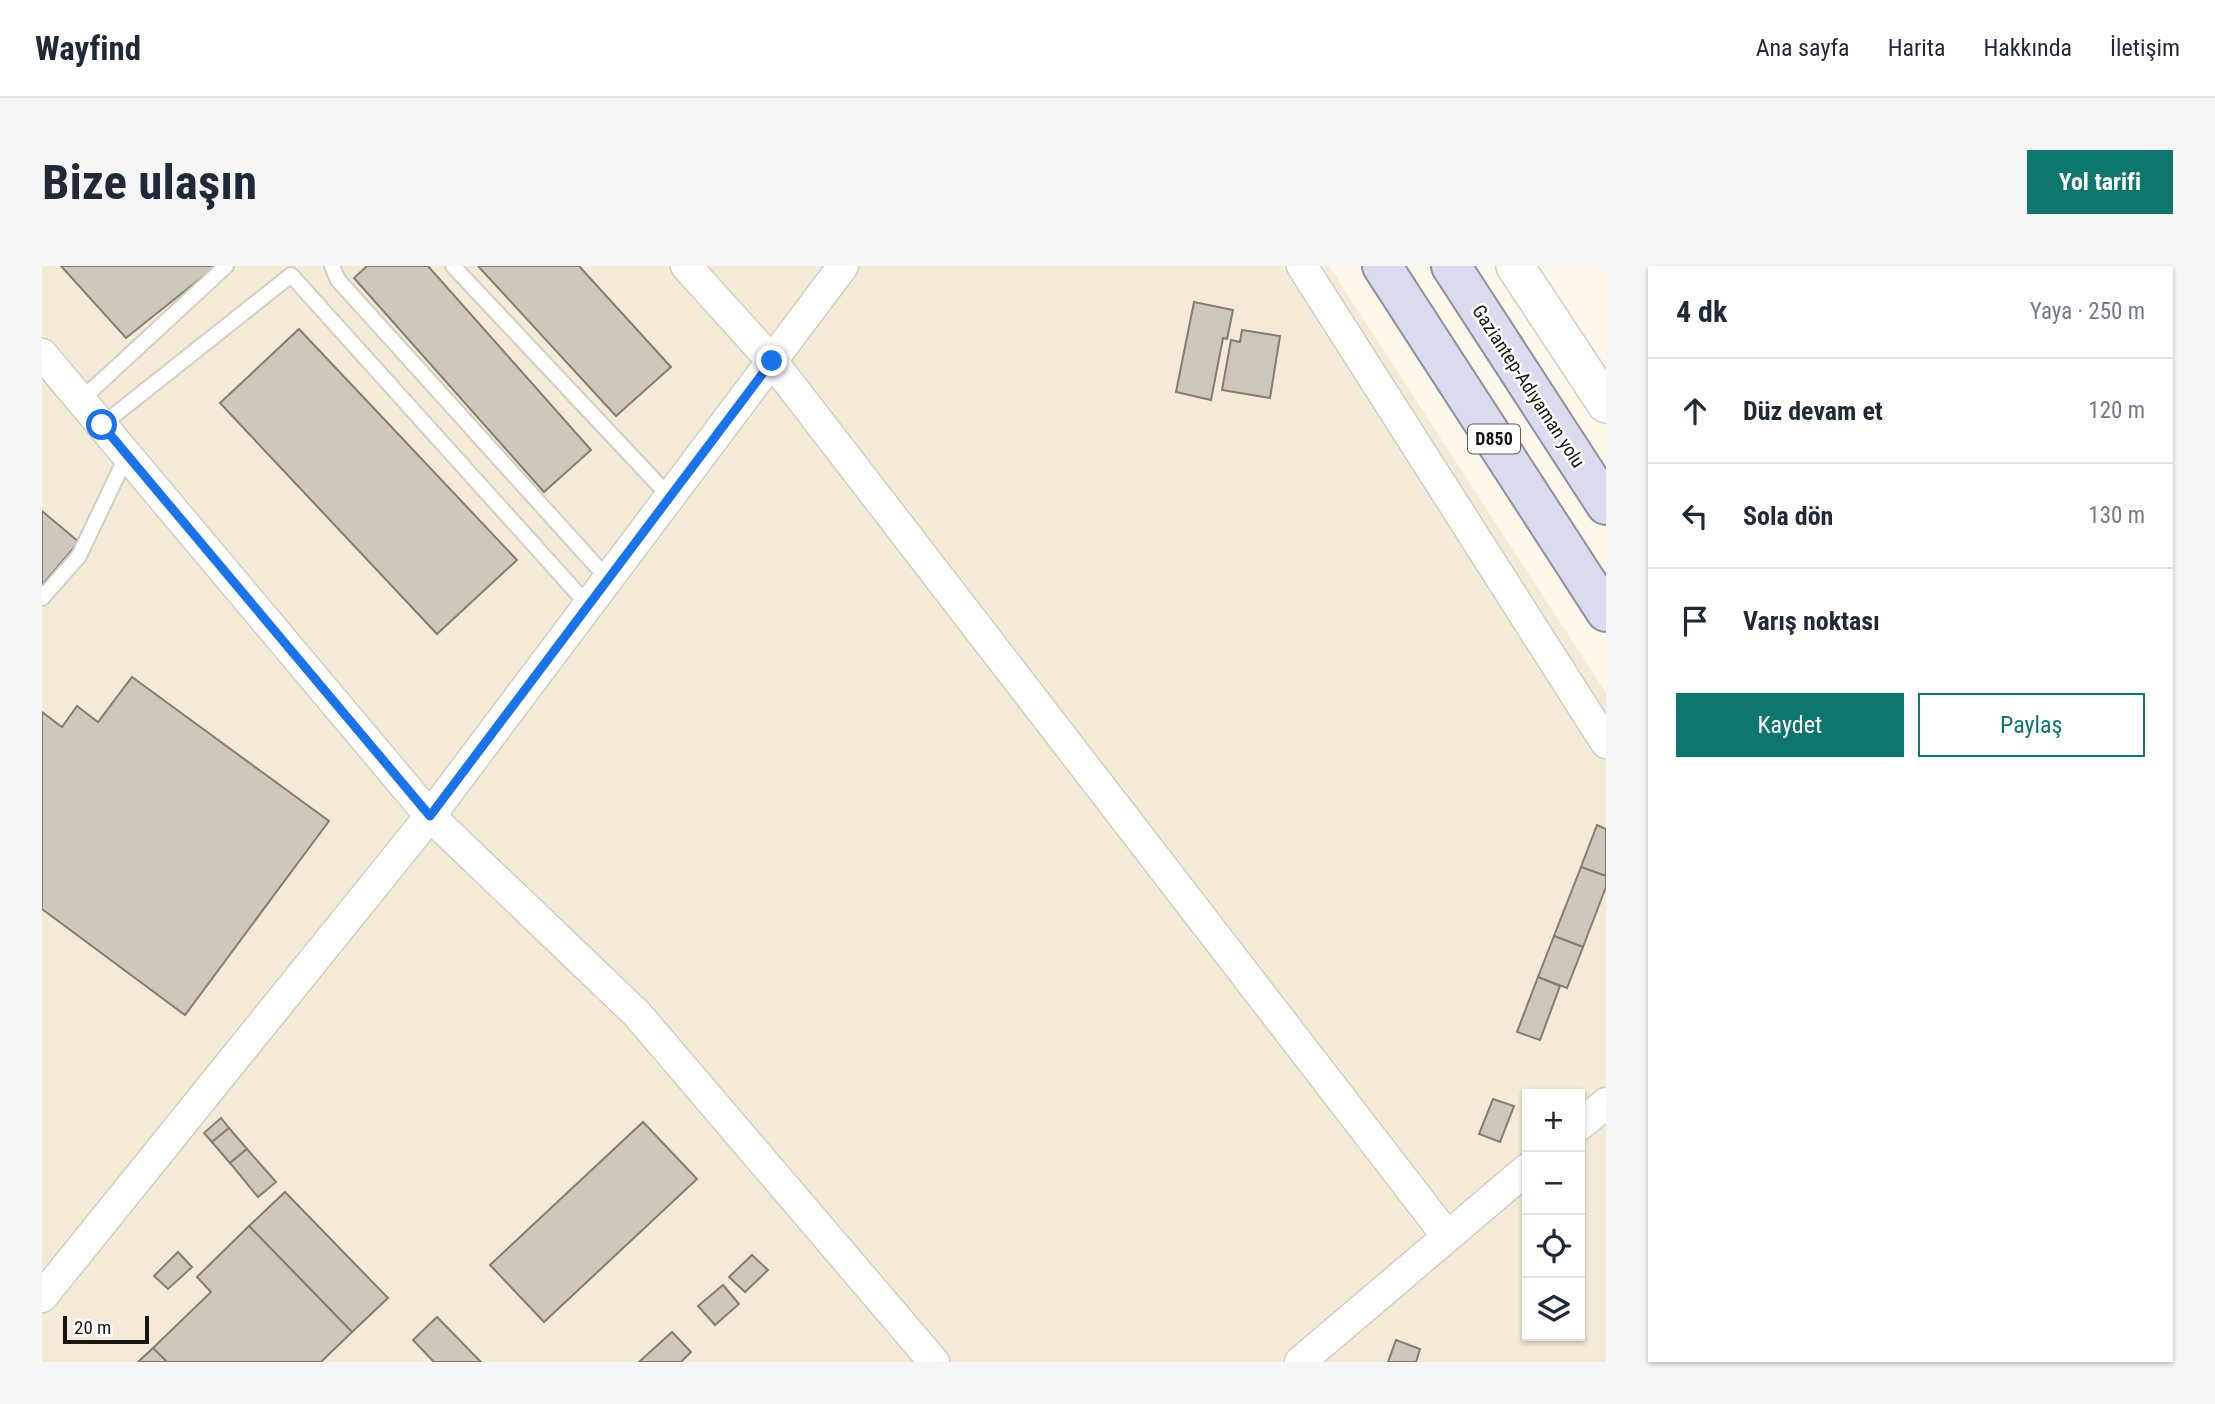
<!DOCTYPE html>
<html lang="tr">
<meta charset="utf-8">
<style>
:root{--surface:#fff;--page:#f6f6f7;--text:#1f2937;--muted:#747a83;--line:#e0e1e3;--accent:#0f766e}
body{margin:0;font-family:"Roboto Condensed",sans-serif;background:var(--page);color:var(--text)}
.controls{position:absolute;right:21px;bottom:21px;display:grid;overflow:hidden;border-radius:0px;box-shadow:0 2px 5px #0004}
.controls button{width:63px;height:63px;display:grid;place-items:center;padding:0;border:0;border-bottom:2px solid var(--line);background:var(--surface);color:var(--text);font:35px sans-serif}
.scale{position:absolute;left:21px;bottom:18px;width:86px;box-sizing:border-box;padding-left:7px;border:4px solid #181611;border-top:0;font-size:19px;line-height:24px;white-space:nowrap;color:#181611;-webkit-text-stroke:5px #fff;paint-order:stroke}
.stop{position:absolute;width:21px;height:21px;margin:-16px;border:5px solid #1a73e8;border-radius:50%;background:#fff}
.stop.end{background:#1a73e8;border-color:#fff;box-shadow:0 2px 7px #0008}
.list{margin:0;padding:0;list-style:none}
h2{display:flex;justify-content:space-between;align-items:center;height:91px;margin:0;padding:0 28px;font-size:30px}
h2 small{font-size:23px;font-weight:400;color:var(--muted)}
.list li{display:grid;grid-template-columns:46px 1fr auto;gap:21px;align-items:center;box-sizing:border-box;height:105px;padding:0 28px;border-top:2px solid var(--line)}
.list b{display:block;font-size:26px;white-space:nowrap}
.list em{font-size:23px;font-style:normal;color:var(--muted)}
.actions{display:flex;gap:14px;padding:21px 28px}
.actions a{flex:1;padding:16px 0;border:2px solid var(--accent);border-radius:0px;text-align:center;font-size:24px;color:var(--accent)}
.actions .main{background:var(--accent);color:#fff}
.icon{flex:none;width:38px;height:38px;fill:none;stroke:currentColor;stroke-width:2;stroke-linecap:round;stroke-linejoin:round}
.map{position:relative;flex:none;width:1564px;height:1096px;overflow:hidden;border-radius:0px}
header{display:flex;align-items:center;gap:42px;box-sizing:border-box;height:98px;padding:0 35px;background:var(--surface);border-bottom:2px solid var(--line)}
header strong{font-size:33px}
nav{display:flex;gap:38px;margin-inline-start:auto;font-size:24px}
.intro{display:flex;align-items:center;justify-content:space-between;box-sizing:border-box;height:168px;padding:0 42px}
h1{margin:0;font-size:49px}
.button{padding:18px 32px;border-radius:0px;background:var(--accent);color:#fff;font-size:24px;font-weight:700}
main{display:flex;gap:42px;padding:0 42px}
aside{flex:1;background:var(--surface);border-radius:0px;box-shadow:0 2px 5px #0004}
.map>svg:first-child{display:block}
</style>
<header>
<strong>Wayfind</strong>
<nav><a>Ana sayfa</a><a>Harita</a><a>Hakkında</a><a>İletişim</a></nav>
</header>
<div class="intro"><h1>Bize ulaşın</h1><a class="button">Yol tarifi</a></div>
<main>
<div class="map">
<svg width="1564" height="1096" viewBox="0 0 1564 1096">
<rect width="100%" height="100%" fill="#fef8eb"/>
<path fill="#f4ead7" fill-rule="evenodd" d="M0,0h1287l277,427v669h-1564zM1485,828h53v242h-53z"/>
<g fill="#cec8bc" stroke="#847e72" stroke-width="2">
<path d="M19,0h155l-90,72z"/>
<path d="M325,0h61l163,184 -47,42 -190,-214z"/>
<path d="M436,0h101l92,101 -55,49z"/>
<path d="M1152,36l39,8 -6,29 -4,-1 -12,62 -35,-8z"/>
<path d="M257,63l218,231 -80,74 -217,-231z"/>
<path d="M1200,64l38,6 -10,62 -48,-8 9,-50 9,2z"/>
<path d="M0,245l37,31 -37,43z"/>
<path d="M90,411l197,144 -144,194 -143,-106v-197l20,15 15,-21 21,16z"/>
<path d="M1555,559l9,4v47l-25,-9z"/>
<path d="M1539,601l25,9v11l-23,60 -29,-11z"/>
<path d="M1512,670l29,11 -16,41 -29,-11z"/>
<path d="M1496,711l22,9 -20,54 -23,-8z"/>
<path d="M1451,833l21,7 -14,36 -21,-8z"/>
<path d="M179,852l8,10 -17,14 -8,-9z"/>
<path d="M601,856l54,57 -153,143 -54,-57z"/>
<path d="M187,862l18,21 -17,14 -18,-21z"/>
<path d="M205,883l29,33 -18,15 -28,-34z"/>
<path d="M243,926l103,106 -36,34 -103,-106z"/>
<path d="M207,960l103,106 -31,30h-154l-14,-14 58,-56 -14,-15z"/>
<path d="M136,986l14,15 -24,22 -14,-13z"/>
<path d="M710,989l16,15 -23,22 -16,-15z"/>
<path d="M681,1019l16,19 -24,21 -17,-19z"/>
<path d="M395,1051l44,45h-47l-21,-22z"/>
<path d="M630,1066l19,20 -10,10h-42z"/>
<path d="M1354,1074l24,9 -4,13h-28z"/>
<path d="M111,1082l14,14h-29z"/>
</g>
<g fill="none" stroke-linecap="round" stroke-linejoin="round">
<g stroke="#d3ccc0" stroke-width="18">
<g id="service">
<path d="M290,0l6,14 270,299"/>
<path d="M411,0l217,231"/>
<path d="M39,134l145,-134"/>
<path d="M60,159l189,-150 297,330"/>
<path d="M0,332l37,-42 48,-101"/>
</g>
</g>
<g stroke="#d3ccc0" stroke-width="33">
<g id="minor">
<path d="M644,0l86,95 675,875"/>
<path d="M1260,0l304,477"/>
<path d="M0,88l388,462 207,198 297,348"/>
<path d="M1538,859l26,-22"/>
<path d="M0,1031l388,-481 413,-550"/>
<path d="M1258,1096l227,-193"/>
</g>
</g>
<g stroke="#d3ccc0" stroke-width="40">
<path id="tertiary" d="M1473,0l91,138"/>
</g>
<g stroke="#91909f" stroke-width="42">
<g id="trunk">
<path d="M1340,0l224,346"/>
<path d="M1409,0l155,239"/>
</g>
</g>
<use href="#service" stroke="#fff" stroke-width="14"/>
<use href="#minor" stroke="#fff" stroke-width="30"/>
<use href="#tertiary" stroke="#fff" stroke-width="37"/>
<use href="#trunk" stroke="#dbdbef" stroke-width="38"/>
</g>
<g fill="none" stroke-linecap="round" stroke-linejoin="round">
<path stroke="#1a73e8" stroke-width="9" d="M60,159l328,391 342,-455"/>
</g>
<g text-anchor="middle" stroke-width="5" stroke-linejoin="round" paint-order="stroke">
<rect fill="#fff" stroke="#5d5c58" stroke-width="2" x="1426" y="158.5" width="52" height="29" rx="5"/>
<g font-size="18" font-weight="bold" fill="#181611">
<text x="1452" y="179">D850</text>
</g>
<g font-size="19" fill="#181611" stroke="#fff">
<text transform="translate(1487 120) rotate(57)" y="7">Gaziantep-Adıyaman yolu</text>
</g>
</g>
</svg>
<div class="controls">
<button>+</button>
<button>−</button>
<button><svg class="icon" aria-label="locate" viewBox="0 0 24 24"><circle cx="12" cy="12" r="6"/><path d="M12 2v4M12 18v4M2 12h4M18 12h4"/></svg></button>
<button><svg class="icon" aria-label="layers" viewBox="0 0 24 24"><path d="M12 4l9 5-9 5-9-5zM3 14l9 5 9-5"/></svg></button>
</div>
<div class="scale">20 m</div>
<div class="stop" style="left:60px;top:159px"></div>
<div class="stop end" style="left:730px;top:95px"></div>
</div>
<aside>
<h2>4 dk<small>Yaya · 250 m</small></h2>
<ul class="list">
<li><svg class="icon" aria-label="ahead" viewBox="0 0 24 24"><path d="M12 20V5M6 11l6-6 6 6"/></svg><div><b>Düz devam et</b></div><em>120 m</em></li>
<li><svg class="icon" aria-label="left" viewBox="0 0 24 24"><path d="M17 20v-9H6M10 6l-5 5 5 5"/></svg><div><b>Sola dön</b></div><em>130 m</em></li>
<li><svg class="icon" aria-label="arrive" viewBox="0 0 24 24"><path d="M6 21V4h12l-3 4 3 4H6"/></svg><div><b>Varış noktası</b></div></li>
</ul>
<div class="actions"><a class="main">Kaydet</a><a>Paylaş</a></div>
</aside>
</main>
